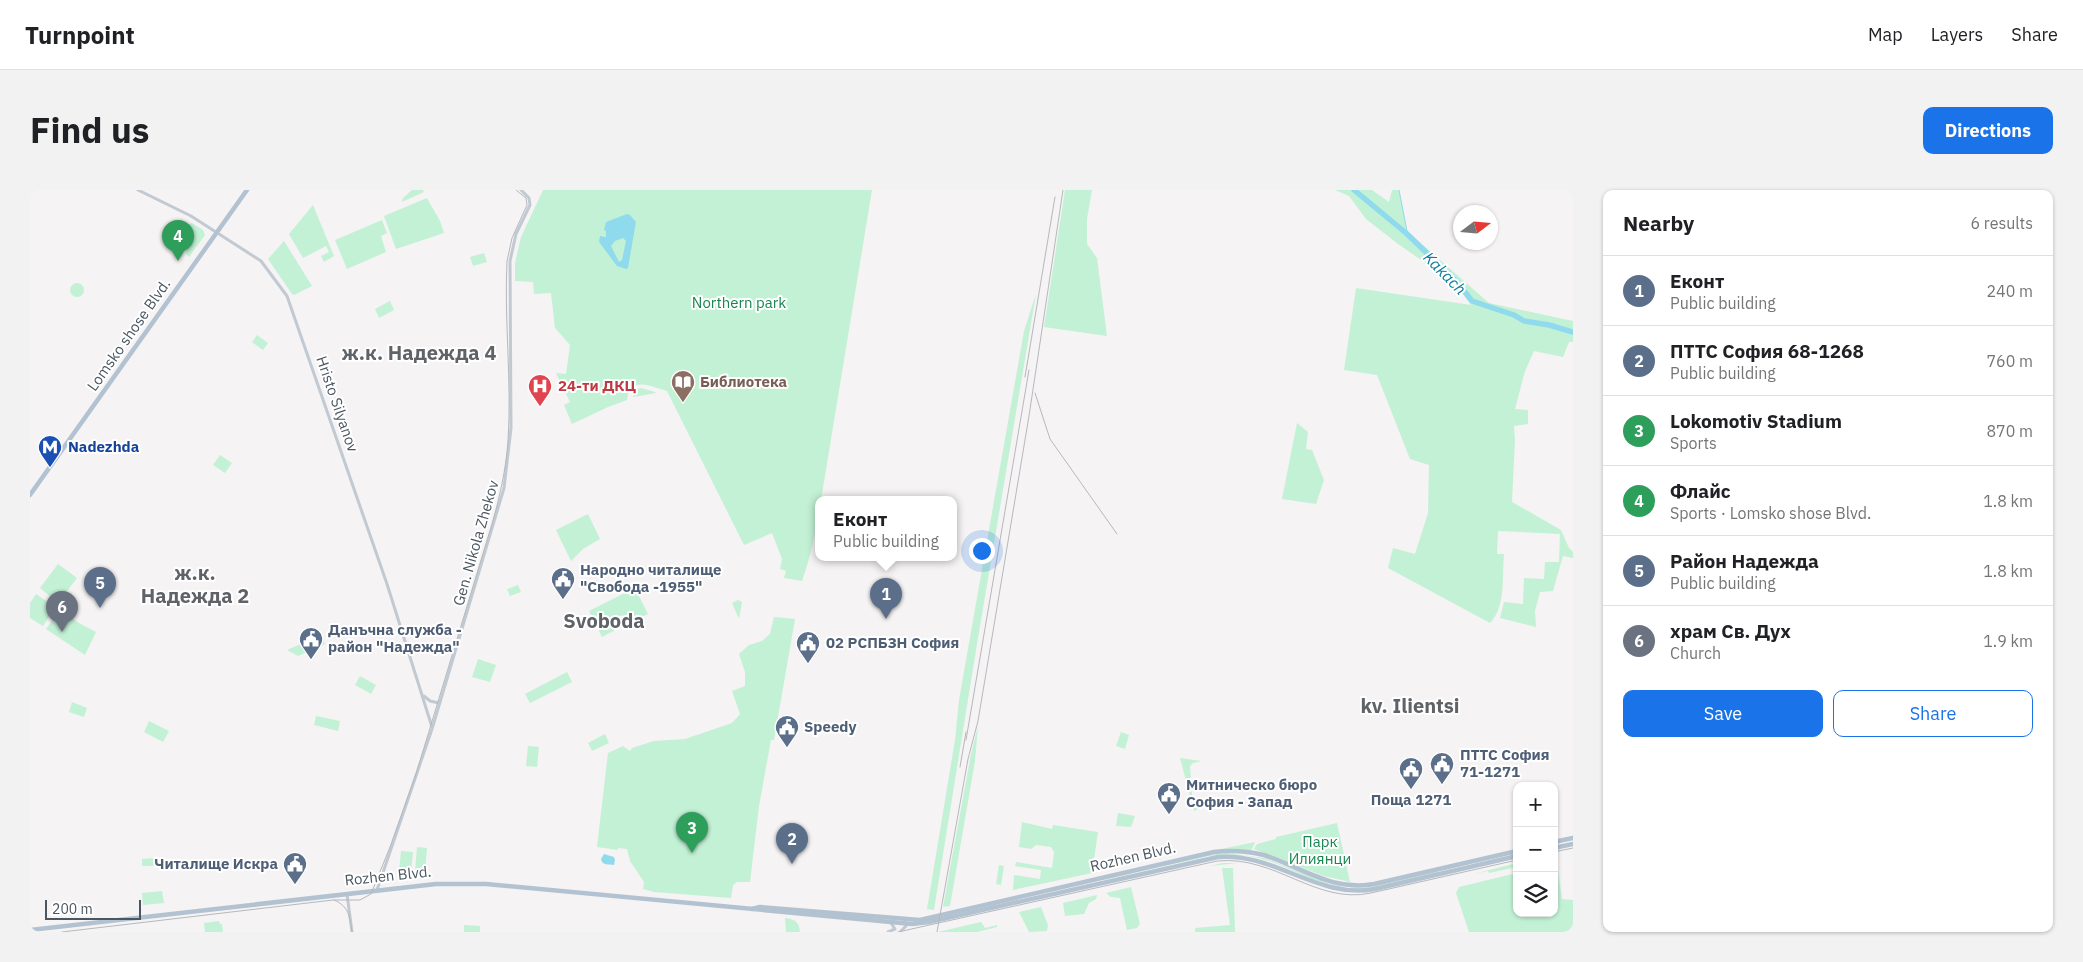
<!DOCTYPE html>
<meta charset="utf-8">
<style>
:root{--surface:#fff;--page:#f2f2f2;--text:#202124;--muted:#757577;--line:#e0e0e0;--accent:#1a73e8}
body{margin:0;font-family:"IBM Plex Sans",sans-serif;background:var(--page);color:var(--text)}
.controls{position:absolute;right:15px;bottom:15px;display:grid;overflow:hidden;border-radius:10px;box-shadow:0 1px 4px #0004}
.controls button{width:45px;height:45px;display:grid;place-items:center;padding:0;border:0;border-bottom:1px solid var(--line);background:var(--surface);color:var(--text);font:25px sans-serif}
.compass{position:absolute;left:1423px;top:15px;width:45px;height:45px;border-radius:50%;background:var(--surface);box-shadow:0 1px 4px #0004;rotate:74deg}
.scale{position:absolute;left:15px;bottom:12px;width:96px;box-sizing:border-box;padding-left:5px;border:2px solid #4a5661;border-top:0;font-size:14px;line-height:18px;white-space:nowrap;color:#4a5661;-webkit-text-stroke:4px #fff;paint-order:stroke}
.you{position:absolute;left:951px;top:360px;width:18px;height:18px;margin:-12px;border:4px solid #fff;border-radius:50%;background:#1a73e8;box-shadow:0 0 0 8px #1a73e833}
.badge{display:grid;place-items:center;width:32px;height:32px;border-radius:50%;background:var(--accent);color:#fff;font-size:16px;font-weight:700}
.pin{position:absolute;translate:-50% -41px;filter:drop-shadow(0 1px 2px #0008)}
.pin::after{content:'';position:absolute;top:26px;width:18px;height:15px;background:inherit;clip-path:polygon(0 0,100% 0,50% 100%)}
.popup{position:absolute;left:785px;top:306px;width:142px;height:65px;box-sizing:border-box;display:grid;place-content:center;border-radius:10px;background:var(--surface);filter:drop-shadow(0 1px 4px #0005);font-size:16px;white-space:nowrap;color:var(--muted)}
.popup b{font-size:19px;color:var(--text)}
.popup::after{content:'';position:absolute;left:50%;top:100%;margin-left:-10px;border:10px solid transparent;border-top-color:var(--surface)}
.list{margin:0;padding:0;list-style:none}
h2{display:flex;justify-content:space-between;align-items:center;height:65px;margin:0;padding:0 20px;font-size:21px}
h2 small{font-size:16px;font-weight:400;color:var(--muted)}
.list li{display:grid;grid-template-columns:32px 1fr auto;gap:15px;align-items:center;box-sizing:border-box;height:70px;padding:0 20px;border-top:1px solid var(--line)}
.list b{display:block;font-size:19px;white-space:nowrap}
.list p{margin:0;font-size:16px;white-space:nowrap;color:var(--muted)}
.list em{font-size:16px;font-style:normal;color:var(--muted)}
.actions{display:flex;gap:10px;padding:15px 20px}
.actions a{flex:1;padding:11px 0;border:1px solid var(--accent);border-radius:10px;text-align:center;font-size:18px;color:var(--accent)}
.actions .main{background:var(--accent);color:#fff}
.icon{flex:none;width:28px;height:28px;fill:none;stroke:currentColor;stroke-width:2;stroke-linecap:round;stroke-linejoin:round}
.map{position:relative;flex:none;width:1543px;height:742px;overflow:hidden;border-radius:10px}
header{display:flex;align-items:center;gap:30px;box-sizing:border-box;height:70px;padding:0 25px;background:var(--surface);border-bottom:1px solid var(--line)}
header strong{font-size:24px}
nav{display:flex;gap:28px;margin-inline-start:auto;font-size:18px}
.intro{display:flex;align-items:center;justify-content:space-between;box-sizing:border-box;height:120px;padding:0 30px}
h1{margin:0;font-size:35px}
.button{padding:12px 22px;border-radius:10px;background:var(--accent);color:#fff;font-size:18px;font-weight:700}
main{display:flex;gap:30px;padding:0 30px}
aside{flex:1;background:var(--surface);border-radius:10px;box-shadow:0 1px 4px #0004}
.map>svg:first-child{display:block}
</style>
<header>
<strong>Turnpoint</strong>
<nav><a>Map</a><a>Layers</a><a>Share</a></nav>
</header>
<div class="intro"><h1>Find us</h1><a class="button">Directions</a></div>
<main>
<div class="map">
<svg width="1543" height="742" viewBox="0 0 1543 742">
<rect width="100%" height="100%" fill="#f5f3f3"/>
<g fill="#c3f1d5">
<path d="M382,0h11l1,2 -22,10 1,-4z"/>
<path d="M513,0h329l-51,310h-3c0,28 -7,55 -16,81l-18,-3 2,-7 -6,-2 2,-10 -10,-26 -28,12 -77,-154c-12,-3 -26,-11 -38,-3l-2,12 -19,7 -36,17 -8,-19 6,-3 -14,-29 10,1 4,-29 -15,-17 -4,-35 -17,1 -1,-12 -18,-1v-18l6,-26z"/>
<path d="M1035,0h27l-5,29v25l10,14 10,78 -63,-9z"/>
<path d="M1305,0h37l17,12 3,-12h7l8,41 82,72 84,18v21h-4l-6,15 -29,-6 -9,20 -10,38 13,1v14l-14,2 1,14 -3,62 49,28 8,18 4,4v6l-10,-2 -10,35 -13,1 -5,19 1,16 -36,-9 4,-16 19,2 1,-26 20,1 1,-17h14l1,-28 -62,-3 -1,23h7c-2,22 2,53 -14,69l-102,-55 5,-20 22,6 13,-41 1,-48 -19,-6 -33,-84 -33,-5 12,-82 115,17 -15,-21 -58,-40 -32,-25 -17,-23z"/>
<path d="M397,8l13,23 4,12 -48,16 -12,-33z"/>
<path d="M283,15l21,51 -10,6 -3,-6 8,-4 -3,-6 -23,12 -14,-24z"/>
<path d="M352,30l5,13 -6,3 5,16 -39,17 -12,-29z"/>
<path d="M162,33l11,7 2,5 -16,22 -3,-3 2,-9 -4,-14 5,-7z"/>
<path d="M254,51l28,45 -18,9 -2,-1 -24,-35z"/>
<path d="M454,63l3,9 -14,4 -3,-9z"/>
<circle cx="47" cy="100" r="7"/>
<path d="M1006,104l-59,350 -43,266 -7,-1 28,-169 4,-40 65,-369z"/>
<path d="M360,111l4,9 -15,8 -4,-9z"/>
<path d="M227,145l11,8 -5,7 -11,-8z"/>
<path d="M611,198l14,4 1,1 -23,4 1,-7z"/>
<path d="M1267,233l11,9 -2,17 6,1 12,30 -8,24 -34,-5z"/>
<path d="M190,265l12,8 -7,10 -12,-8z"/>
<path d="M558,324l12,25 -17,10 -12,12 -15,-31z"/>
<path d="M28,374l19,14 -19,25 -18,-15z"/>
<path d="M488,395l3,7 -11,4 -3,-7z"/>
<path d="M605,398l13,26 -21,10 -5,-9 -7,4 4,9 -17,9 -13,-26z"/>
<path d="M6,404l19,13 -12,19 -13,-8v-15z"/>
<path d="M708,410l4,2 -3,17 -7,-16z"/>
<path d="M30,420l19,13 17,9 -11,23 -39,-26z"/>
<path d="M744,427l21,2 -21,121h-3l-12,66 -9,76h-13l-4,3 -2,13 -77,-6 -11,-3 1,-7 -14,-21 -3,-12 -9,-1v2l-21,-3 11,-94 15,-7 7,5 2,-3 22,-7 31,-2 47,-16 8,-9 -8,-23 13,-5v-14l-6,-18 10,-9 13,-4 8,-7z"/>
<path d="M291,445l4,9 -27,12 -11,-6z"/>
<path d="M448,469l18,6 -6,17 -18,-5z"/>
<path d="M537,482l5,10 -42,21 -5,-9z"/>
<path d="M330,486l16,9 -5,9 -16,-9z"/>
<path d="M42,512l15,6 -3,9 -15,-5z"/>
<path d="M286,526l24,5 -2,10 -24,-6z"/>
<path d="M119,531l20,10 -6,11 -19,-10z"/>
<path d="M948,536l-3,35 -25,145 -7,1 28,-153z"/>
<path d="M1091,542l8,3 -4,14 -9,-3z"/>
<path d="M575,544l4,9 -17,8 -4,-8z"/>
<path d="M498,556l11,1 -2,20 -11,-1z"/>
<path d="M1150,568l21,3 -8,2 -3,3 2,29 2,6 19,-1 -19,11z"/>
<path d="M1088,623l17,3 -4,11 -15,-1z"/>
<path d="M992,632l30,7 1,-4 45,7 -6,41 -79,17 1,-15 26,4 1,-9 -26,-4 1,-4 36,6 2,-16 -3,-5 -15,-2 -5,4 -12,-2z"/>
<path d="M1307,633l13,59 -26,-6 -70,-27 3,-5 19,-5v-2z"/>
<path d="M1225,652l-4,9 -21,-2 -32,5z"/>
<path d="M387,657l10,1 -2,25 -10,-1z"/>
<path d="M371,661l12,1 -2,20 -12,-1z"/>
<path d="M1196,663l38,5 66,26 16,4h18l73,-17v2c-28,6 -60,18 -89,16 -29,-2 -55,-21 -83,-29 -19,-6 -37,-6 -56,-4l-106,24v-2l106,-23z"/>
<path d="M125,668l1,8h-14v-7z"/>
<path d="M1193,673h15l-29,3 -83,18z"/>
<path d="M1487,673v4l-28,6 -1,-2 -15,3z"/>
<path d="M1527,674l5,35 11,1v32h-104l-13,-39 3,-6 58,-14v40h37v-48z"/>
<path d="M969,675l5,1 -3,19 -5,-1z"/>
<path d="M1192,678h11l2,64h-40v-4l35,-3z"/>
<path d="M1101,697l9,37 -3,4 -10,2 -7,-32 -9,-1 -5,-4z"/>
<path d="M132,701l2,12 -21,2 -1,-12z"/>
<path d="M1067,705l-1,4 -7,4 -5,11 -19,2 -2,-13z"/>
<path d="M1011,717l7,18 -1,6 -18,1 -10,-20z"/>
<path d="M755,728c10,1 14,4 15,14h-14z"/>
<path d="M189,731l1,3h2l1,8h-18l-1,-9z"/>
<path d="M951,732l4,6 12,-3v2l-20,5h-39z"/>
<path d="M434,735l16,1v6h-16z"/>
</g>
<g fill="#90daee" fill-rule="evenodd">
<path d="M597,24l3,1 6,7 -8,46 -2,1 -9,-3 -18,-24 1,-6 6,1v-6l-2,-1 2,-8zM593,48l3,3 -4,19 -3,2 -8,-16 4,-5z"/>
<path d="M574,664l10,3 1,3 -1,5c-5,-1 -12,1 -13,-6z"/>
</g>
<g fill="none" stroke-linecap="round" stroke-linejoin="round">
<path stroke="#90daee" stroke-width="1" d="M1369,0l8,41"/>
<path stroke="#90daee" stroke-width="5.5" d="M1324,0l52,43 51,49 15,19 42,14 10,6 25,4 24,7"/>
<g stroke="#c1cad2" stroke-width="3">
<path d="M108,0l53,26 70,45 26,35 100,288 45,143"/>
<path d="M394,506l6,5 9,2"/>
<path d="M347,700l55,-161 72,-241 7,-60 -1,-167 6,-27 14,-29 -1,-7 -8,-8"/>
<path d="M317,704l5,38"/>
<path d="M858,742l7,-3 -4,-6"/>
<path d="M870,742l8,-8"/>
</g>
<g stroke="#b3c2d1" stroke-width="4.5">
<path d="M0,305l217,-305"/>
<path d="M1524,652l19,-4"/>
<path d="M1524,658l19,-4"/>
<path d="M722,719l8,-2 160,13 294,-68c17,-2 33,-1 50,3 37,12 69,37 110,29l143,-33"/>
<path d="M0,740l406,-46h50l426,40 17,-2 289,-65c56,-5 101,43 157,32l142,-33"/>
</g>
<g stroke="#b5b8bd" stroke-width="1">
<path d="M1524,662l19,-4"/>
<path d="M304,710c15,6 16,17 18,32"/>
<path d="M32,742l271,-32h27l11,-6 19,-47 26,-73 76,-250c8,-28 14,-55 16,-83 4,-60 -4,-120 -1,-180l5,-23 15,-33 -1,-7 -10,-8"/>
<path d="M868,742l319,-71c58,-6 99,44 154,32l146,-33"/>
</g>
<g stroke="#b5b8bd" stroke-width="1">
<path d="M995,187l30,-180"/>
<path d="M1005,203l15,46 67,95"/>
<path d="M936,550l63,-370"/>
<path d="M930,577l6,-35"/>
<path d="M907,742l31,-173 10,-38 51,-305 34,-226"/>
</g>
</g>
<defs>
<g id="library-pin" transform="scale(1.25)"><path d="M0 17L-7.5 6A9.5 9.5 0 1 1 7.5 6Z" fill="#8d6e63" stroke="#fff"/><path d="M-6-4Q-3-5.5-.7-3.5V5Q-3 3-6 4ZM6-4Q3-5.5 .7-3.5V5Q3 3 6 4Z" fill="#fff"/></g>
<g id="hospital-pin" transform="scale(1.25)"><path d="M0 17L-7.5 6A9.5 9.5 0 1 1 7.5 6Z" fill="#e0444e" stroke="#fff"/><path d="M-5-5h3v3.5h4V-5h3V5h-3V1.5h-4V5h-3Z" fill="#fff"/></g>
<g id="metro-pin" transform="scale(1.25)"><path d="M0 17L-7.5 6A9.5 9.5 0 1 1 7.5 6Z" fill="#1a4fb4" stroke="#fff"/><path d="M-5.5 5V-5H-3L0 0L3-5H5.5V5H3V-.5L0 4L-3-.5V5Z" fill="#fff"/></g>
<g id="civic-pin" transform="scale(1.25)"><path d="M0 17L-7.5 6A9.5 9.5 0 1 1 7.5 6Z" fill="#5c6f8a" stroke="#fff"/><path d="M-.6-6.5H3V-4.5H.6V-3L4-1V1h2V6H-6V1h2V-1L-.6-3ZM-1.2 2.5V6h2.4V2.5Z" fill="#fff"/></g>
</defs>
<g fill-rule="evenodd">
<use href="#library-pin" x="653" y="192"/>
<use href="#hospital-pin" x="510" y="196"/>
<use href="#metro-pin" x="20" y="257"/>
<use href="#civic-pin" x="533" y="389"/>
<use href="#civic-pin" x="281" y="449"/>
<use href="#civic-pin" x="778" y="453"/>
<use href="#civic-pin" x="757" y="537"/>
<use href="#civic-pin" x="1412" y="574"/>
<use href="#civic-pin" x="1381" y="579"/>
<use href="#civic-pin" x="1139" y="604"/>
<use href="#civic-pin" x="265" y="674"/>
</g>
<g text-anchor="middle" stroke-width="4" stroke-linejoin="round" paint-order="stroke">
<g font-size="15" fill="#17864f" stroke="#fff">
<text x="709" y="118">Northern park</text>
<text x="1290" y="657">Парк<tspan x="1290" dy="17">Илиянци</tspan></text>
</g>
<g font-size="15" fill="#4a5661" stroke="#fff">
<text transform="translate(99 145) rotate(-55)" y="5">Lomsko shose Blvd.</text>
<text transform="translate(307 214) rotate(71)" y="5">Hristo Silyanov</text>
<text transform="translate(446 353) rotate(-74)" y="5">Gen. Nikola Zhekov</text>
<text transform="translate(1103 667) rotate(-13)" y="5">Rozhen Blvd.</text>
<text transform="translate(358 686) rotate(-6)" y="5">Rozhen Blvd.</text>
</g>
<g font-size="15" font-weight="bold" fill="#785e54" stroke="#fff" text-anchor="start">
<text x="670" y="197">Библиотека</text>
</g>
<g font-size="15" font-weight="bold" fill="#be3a42" stroke="#fff" text-anchor="start">
<text x="528" y="201">24-ти ДКЦ</text>
</g>
<g font-size="15" font-weight="bold" fill="#164399" stroke="#fff" text-anchor="start">
<text x="38" y="262">Nadezhda</text>
</g>
<g font-size="15" font-weight="bold" fill="#4e5e75" stroke="#fff" text-anchor="start">
<text x="550" y="385">Народно читалище<tspan x="550" dy="17">"Свобода -1955"</tspan></text>
<text x="298" y="445">Данъчна служба -<tspan x="298" dy="17">район "Надежда"</tspan></text>
<text x="796" y="458">02 РСПБЗН София</text>
<text x="774" y="542">Speedy</text>
<text x="1430" y="570">ПТТС София<tspan x="1430" dy="17">71-1271</tspan></text>
<text x="1156" y="600">Митническо бюро<tspan x="1156" dy="17">София - Запад</tspan></text>
<text x="1381" y="615" text-anchor="middle">Поща 1271</text>
<text x="248" y="679" text-anchor="end">Читалище Искра</text>
</g>
<g font-size="16" font-style="italic" fill="#0c7c9b" stroke="#fff">
<text transform="translate(1415 83) rotate(45)" y="6">Kakach</text>
</g>
<g font-size="20" font-weight="bold" fill="#5f6368" stroke="#fff">
<text x="389" y="170">ж.к. Надежда 4</text>
<text x="165" y="390">ж.к.<tspan x="165" dy="23">Надежда 2</tspan></text>
<text x="574" y="438">Svoboda</text>
<text x="1380" y="523">kv. Ilientsi</text>
</g>
</g>
</svg>
<div class="controls">
<button>+</button>
<button>−</button>
<button><svg class="icon" aria-label="layers" viewBox="0 0 24 24"><path d="M12 4l9 5-9 5-9-5zM3 14l9 5 9-5"/></svg></button>
</div>
<svg class="compass" viewBox="-18 -18 36 36"><path d="M0-13l5 13h-10z" fill="#e53935"/><path d="M0 13l5-13h-10z" fill="#757577"/></svg>
<div class="scale">200 m</div>
<div class="you"></div>
<div class="pin badge" style="left:856px;top:429px;background:#5c6f8a">1</div>
<div class="popup"><b>Еконт</b>Public building</div>
<div class="pin badge" style="left:762px;top:674px;background:#5c6f8a">2</div>
<div class="pin badge" style="left:662px;top:663px;background:#2e9e5b">3</div>
<div class="pin badge" style="left:148px;top:71px;background:#2e9e5b">4</div>
<div class="pin badge" style="left:70px;top:418px;background:#5c6f8a">5</div>
<div class="pin badge" style="left:32px;top:442px;background:#6b7280">6</div>
</div>
<aside>
<h2>Nearby<small>6 results</small></h2>
<ul class="list">
<li><span class="badge" style="background:#5c6f8a">1</span><div><b>Еконт</b><p>Public building</p></div><em>240 m</em></li>
<li><span class="badge" style="background:#5c6f8a">2</span><div><b>ПТТС София 68-1268</b><p>Public building</p></div><em>760 m</em></li>
<li><span class="badge" style="background:#2e9e5b">3</span><div><b>Lokomotiv Stadium</b><p>Sports</p></div><em>870 m</em></li>
<li><span class="badge" style="background:#2e9e5b">4</span><div><b>Флайс</b><p>Sports · Lomsko shose Blvd.</p></div><em>1.8 km</em></li>
<li><span class="badge" style="background:#5c6f8a">5</span><div><b>Район Надежда</b><p>Public building</p></div><em>1.8 km</em></li>
<li><span class="badge" style="background:#6b7280">6</span><div><b>храм Св. Дух</b><p>Church</p></div><em>1.9 km</em></li>
</ul>
<div class="actions"><a class="main">Save</a><a>Share</a></div>
</aside>
</main>
